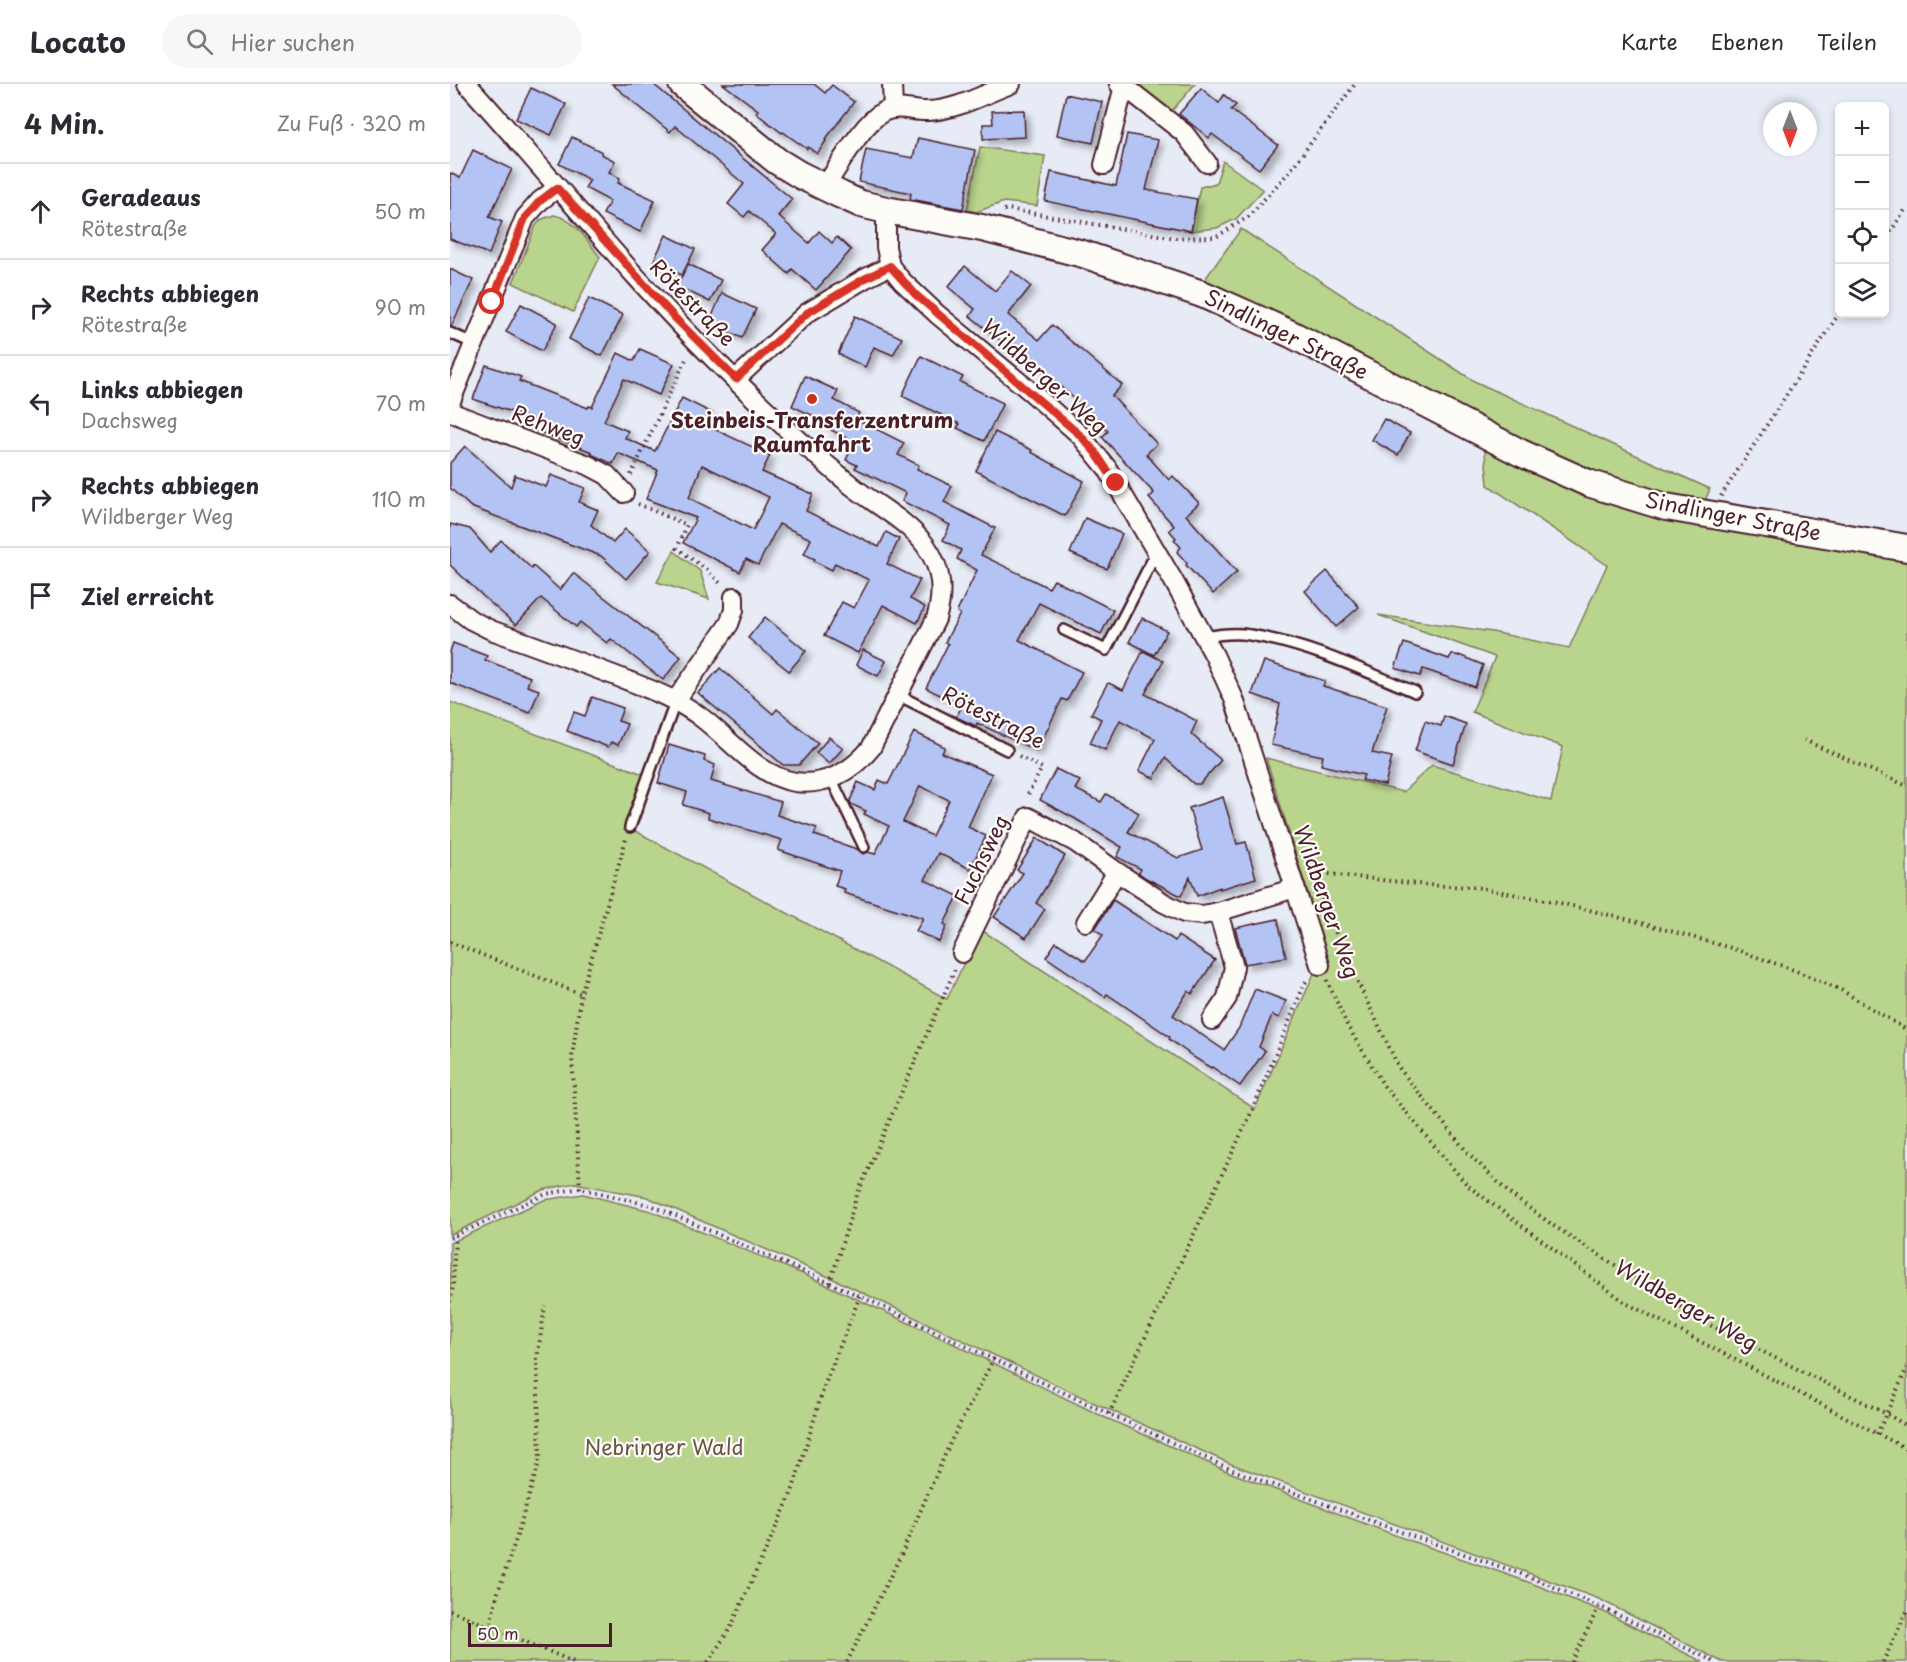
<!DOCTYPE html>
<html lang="de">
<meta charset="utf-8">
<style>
:root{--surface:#fff;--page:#f7f7f7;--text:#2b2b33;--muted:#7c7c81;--line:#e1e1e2}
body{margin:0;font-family:"Playpen Sans",sans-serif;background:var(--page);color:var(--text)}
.controls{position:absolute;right:18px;top:18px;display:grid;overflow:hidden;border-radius:9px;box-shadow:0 3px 9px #0003}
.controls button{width:54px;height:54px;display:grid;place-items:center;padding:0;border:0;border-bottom:2px solid var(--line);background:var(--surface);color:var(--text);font:30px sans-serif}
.compass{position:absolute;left:1313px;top:18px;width:54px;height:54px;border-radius:50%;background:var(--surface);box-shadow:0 3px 9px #0003;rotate:180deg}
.scale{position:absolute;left:18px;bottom:15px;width:144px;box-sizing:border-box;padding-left:6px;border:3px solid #4a1f2b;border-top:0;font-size:16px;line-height:21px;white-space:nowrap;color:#4a1f2b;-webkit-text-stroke:4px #fdfcf7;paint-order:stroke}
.stop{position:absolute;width:18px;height:18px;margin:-14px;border:4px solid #d93025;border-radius:50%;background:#fff}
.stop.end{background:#d93025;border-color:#fff;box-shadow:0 2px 6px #0008}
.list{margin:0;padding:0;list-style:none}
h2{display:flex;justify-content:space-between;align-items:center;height:78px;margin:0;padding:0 24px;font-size:26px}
h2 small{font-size:20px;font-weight:400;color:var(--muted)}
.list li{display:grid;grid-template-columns:39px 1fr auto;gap:18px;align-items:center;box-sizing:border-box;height:96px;padding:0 24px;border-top:2px solid var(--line)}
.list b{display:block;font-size:22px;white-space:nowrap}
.list p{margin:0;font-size:20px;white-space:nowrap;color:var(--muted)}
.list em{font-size:20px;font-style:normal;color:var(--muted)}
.icon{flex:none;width:33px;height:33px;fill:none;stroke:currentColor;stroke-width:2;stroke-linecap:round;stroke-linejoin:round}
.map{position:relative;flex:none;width:1457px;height:1578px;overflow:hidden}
header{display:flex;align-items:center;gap:36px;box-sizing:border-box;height:84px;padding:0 30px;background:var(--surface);border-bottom:2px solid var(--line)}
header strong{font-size:28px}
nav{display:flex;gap:33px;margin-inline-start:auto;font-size:21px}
.search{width:420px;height:54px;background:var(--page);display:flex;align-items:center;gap:15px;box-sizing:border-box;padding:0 21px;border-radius:33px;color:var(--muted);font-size:22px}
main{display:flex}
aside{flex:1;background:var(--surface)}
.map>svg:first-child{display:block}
</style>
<header>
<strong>Locato</strong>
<div class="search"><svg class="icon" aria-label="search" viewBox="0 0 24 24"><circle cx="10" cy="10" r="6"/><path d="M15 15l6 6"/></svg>Hier suchen</div>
<nav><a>Karte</a><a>Ebenen</a><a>Teilen</a></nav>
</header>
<main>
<aside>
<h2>4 Min.<small>Zu Fuß · 320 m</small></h2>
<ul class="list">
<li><svg class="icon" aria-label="ahead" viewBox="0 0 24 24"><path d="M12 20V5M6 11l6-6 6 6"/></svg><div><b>Geradeaus</b><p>Rötestraße</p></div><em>50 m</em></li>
<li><svg class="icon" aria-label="right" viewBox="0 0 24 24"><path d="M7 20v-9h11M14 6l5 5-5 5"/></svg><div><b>Rechts abbiegen</b><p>Rötestraße</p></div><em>90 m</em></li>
<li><svg class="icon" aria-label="left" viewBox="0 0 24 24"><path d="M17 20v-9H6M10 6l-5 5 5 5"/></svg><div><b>Links abbiegen</b><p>Dachsweg</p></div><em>70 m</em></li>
<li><svg class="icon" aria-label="right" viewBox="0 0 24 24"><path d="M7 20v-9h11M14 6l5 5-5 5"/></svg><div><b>Rechts abbiegen</b><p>Wildberger Weg</p></div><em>110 m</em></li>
<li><svg class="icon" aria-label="arrive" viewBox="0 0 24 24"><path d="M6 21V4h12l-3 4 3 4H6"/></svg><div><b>Ziel erreicht</b></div></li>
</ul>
</aside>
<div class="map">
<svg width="1457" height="1578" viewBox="0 0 1457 1578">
<defs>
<filter id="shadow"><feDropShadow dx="5" dy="5" stdDeviation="3" flood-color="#0004"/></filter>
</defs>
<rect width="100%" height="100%" fill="#e7ebf6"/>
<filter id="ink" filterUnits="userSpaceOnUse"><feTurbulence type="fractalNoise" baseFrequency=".0167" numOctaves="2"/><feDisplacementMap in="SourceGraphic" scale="12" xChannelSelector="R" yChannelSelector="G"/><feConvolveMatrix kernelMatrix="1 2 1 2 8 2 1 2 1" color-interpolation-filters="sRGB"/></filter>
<g filter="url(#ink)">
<g fill="#b9d48c" stroke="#827a5c" stroke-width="1.5">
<path d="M685,0h60l-24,28z"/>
<path d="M530,63l65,9 -8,50 -33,-4 -28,10 -9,-2z"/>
<path d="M773,77l40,29 -27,29 -19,9 -26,3 9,-44 16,-4z"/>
<path d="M104,131c20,3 34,27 46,42l-27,55 -60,-29 22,-56 5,-7z"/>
<path d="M791,145l233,152 236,108 -8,19 -115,-34 -384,-192z"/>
<path d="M1034,358l101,47 322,67v1106h-185l-123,-63 -368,-135 -130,-58 -261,-124 -193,-85 -72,-14 -32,7 -93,45v-533l193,72 -17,52 321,173 33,-70 275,180 70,-161 -59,-190 137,34 29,-27 119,36 12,-54 -91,-35 23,-55 -117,-42 114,17 77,16 38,-83 -119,-80z"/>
<path d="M224,467l26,20 9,28 -52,-17z"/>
<path d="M133,1110l68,17 152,63 149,69 154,75 123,54 171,65 131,46 73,29 99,50h-1253v-419l94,-43z"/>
</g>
<g fill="#b3c4f4" stroke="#4a1f2b" stroke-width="1.5" fill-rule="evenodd" filter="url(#shadow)">
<path d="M162,0h41l139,115 -14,17 31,27 10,-12 13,12 5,-6 14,13 -35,40 -24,-21 -3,5 -27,-24 14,-16 -27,-23 -5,6 -16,-13 16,-20 -69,-58 -5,6z"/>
<path d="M273,0h91l11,9 7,-8 22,17 -29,38 1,1 -9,13 -9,-7 -1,2 -24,-17 -1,1 -26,-20 2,-3z"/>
<path d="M81,4l35,16 -15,31 -35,-16z"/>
<path d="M751,4l18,15 5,-8 12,10 -5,5 47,35 -19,24 -47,-35 -3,4 -30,-24z"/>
<path d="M616,10l36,8 -9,41 -36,-8z"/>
<path d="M574,26l1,27 -42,2v-15h10l-1,-13z"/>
<path d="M677,50l31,6 -12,50 51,9 -6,32 -146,-30 6,-29 65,14z"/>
<path d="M122,53l30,15 -1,2 14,7 -6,11 11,6 -2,5 37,17 -15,32 -37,-18 7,-13 -25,-13 5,-8 -31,-16z"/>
<path d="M468,54l57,12 -12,59 -53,-10 1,-6 -52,-11 7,-33 47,9z"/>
<path d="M23,66l39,19 -23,48 13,5 -13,32 -39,-15v-66l10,5z"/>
<path d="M216,151l29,14 -13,26 -29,-13z"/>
<path d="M238,180l33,16 -11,22 -33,-16z"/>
<path d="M515,182l30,25 17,-20 19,15 -23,29 31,25 13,-15 70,60 -10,11 45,48 -11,10 23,26 4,-4 26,27 -13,12 51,57 -24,22 -27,-29 1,-2 -10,-11 4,-5 -7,-7 2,-2 -7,-8 5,-4 -25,-28 5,-5 -52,-56 6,-6 -15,-12 2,-2 -87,-77 -3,4 -35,-28 5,-7 -27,-22z"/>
<path d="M0,185l23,11 -22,47 -1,-1z"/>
<path d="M272,209l34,16 -14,29 -33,-15z"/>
<path d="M139,214l34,17 -21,41 -33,-17z"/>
<path d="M71,220l36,19 -15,28 -36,-19z"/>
<path d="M405,232l47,22 -9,17 -19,-8 -9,20 -27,-13z"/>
<path d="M190,265l34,15 -15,31 -35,-16 -20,42 24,10 -3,7 30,13 27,-53 30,15 -7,12 65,30 -8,17 51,22 -7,17 73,36 7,-15 13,7 -12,25 33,16 -10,19 15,8 -8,16 -34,-18 -25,48 -34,-17 18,-34 12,6 15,-28 -34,-17 -3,7 -18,-9 1,-2 -11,-5 7,-15 -32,-15 -21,41 -12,-6 -6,13 -57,-29 13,-25 -50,-19 12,-29 -40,-17 -5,11 -22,-10 1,-2 -60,-23 3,-9 -62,-21 13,-34 35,12 -2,4 69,27 1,-2 3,1 26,-54 16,8zM252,381l67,32 -16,33 -64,-32z"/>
<path d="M471,272l42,21 -3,5 43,21 -19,38 -27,-13 3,-4 -58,-28z"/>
<path d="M355,292l33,15 -4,9 25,13 -3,6 48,24 -6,12 21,10 -2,4 35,17 -8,16 51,26 -14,27 68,33 5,-8 59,30 -12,24 -62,-31 -20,37 63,32 -15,29 -5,-2 -25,52 -60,-28 -1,3 -20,-9 6,-11 -36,-18 22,-44 -3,-2 15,-28 -3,-2 20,-42 -20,-11 4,-9 -18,-10 7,-15 -48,-24 4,-8 -51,-25 2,-3 -11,-5 7,-15 -8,-4 2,-3 -18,-9 2,-5 -39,-18z"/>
<path d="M934,335l26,14 -12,22 -26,-15z"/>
<path d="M545,348l37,18 -1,2 53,29 -19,35 -89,-45z"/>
<path d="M15,362l46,41 4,-12 31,12 5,-12 34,13 -6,14 19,8 -7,15 22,18 12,-14 25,22 -24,28 -25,-23 -130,-49 -21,-19v-25z"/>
<path d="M635,434l37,16 -15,35 -37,-16z"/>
<path d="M0,440l20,5 20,23 11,-12 31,29 1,-3 27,24 13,-17 108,84 -18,23 -52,-41 -4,4 -27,-21 -4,5 -35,-29 -25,27 -30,-26 -36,-34z"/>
<path d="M877,487l32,36 -23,20 -31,-36z"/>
<path d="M315,533l41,34 -17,20 -41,-33z"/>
<path d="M692,534l25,13 -13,24 -25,-13z"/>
<path d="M3,559l34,13 -2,4 45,17 -3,9 12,4 -9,23 -80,-30v-31z"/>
<path d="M954,559l45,16 3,-5 7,2v-1l24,10 -8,22 -52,-18 -3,7 -25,-8z"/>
<path d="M413,566l23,11 -8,15 -22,-11z"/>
<path d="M693,567l20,10 -18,33 52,27 -6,13 30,26 -21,24h-6l-29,-26 -11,20 -15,-7 16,-32 -35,-19 -15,30 -15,-7 11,-24 -10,-5 16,-30 2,-1 14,7z"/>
<path d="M814,577l61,20 -2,5 64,20 -15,47 20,4 -7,28 -23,-5 2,-5 -43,-10 2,-9 -52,-11 9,-41 -28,-10z"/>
<path d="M270,584l53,46 4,-5 41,34 -19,22h-16l-85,-72z"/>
<path d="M142,613l31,11 -5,13 9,3 -9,21 -7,-3 -3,5 -41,-16 7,-19 11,4z"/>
<path d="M994,632l22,8 -13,40 -38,-13 10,-30 16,5z"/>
<path d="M464,648l31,15 -3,6 50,21 -24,53 18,9 -16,33 -32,-16 -13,27 33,16 -14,28 3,2 -8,16 -23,-11 7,-13 -79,-25 1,-4 -10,-3 5,-15 -62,-21 4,-10 -74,-22 1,-5 -26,-8 4,-13 -29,-9 11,-38 36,11 -1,5 11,4 -4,16 70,21 -4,13 40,13 -3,7 43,14 6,5 5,-2 7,2 14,-28 -25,-12 2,-3 -15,-7 -1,-3 8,-19 17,8 4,-10 9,4zM470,702l29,14 -17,36 -29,-14z"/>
<path d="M379,653l14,11 -14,16 -13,-11z"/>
<path d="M606,685l24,12 -5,8 26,13 5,-8 33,19 -11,19 50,26 24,-8 -13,-42 34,-11 14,47 9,-2 10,36 -36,11v-2l-23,9 -7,-19 -9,19 -35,-18 -7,-5 2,-4 -24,-12 5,-10 -48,-29 -34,-18z"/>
<path d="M587,754l28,18 -29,47 9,6 -19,29 -32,-21 29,-44 -6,-3z"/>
<path d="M663,816l62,41 3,-5 37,24 -23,34 -4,-3 -15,24 51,35 15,-22 16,-39 31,12 -7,17 -7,-3 -13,32 6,4 -25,35 -28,-19 -1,1 -16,-10 -26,-19 1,-2 -63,-43 -2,3 -59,-40 10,-15 29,19 18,-26 -8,-6z"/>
<path d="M828,835l8,38 -41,7 -10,-36z"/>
</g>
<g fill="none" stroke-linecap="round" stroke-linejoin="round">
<g stroke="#4a1f2b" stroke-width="14">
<g id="lane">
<path d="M0,249l25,11"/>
<path d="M614,546l42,20 50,-97"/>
<path d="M755,553c15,-3 30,-5 45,-2 57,9 113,35 165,57"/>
<path d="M448,611l109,55"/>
<path d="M381,694l33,69"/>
<path d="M180,743l46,-127"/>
</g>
</g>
<g stroke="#4a1f2b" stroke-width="22">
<g id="street">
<path d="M442,0l1,25"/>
<path d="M669,0l5,2 60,47 23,30"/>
<path d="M654,81l20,-79"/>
<path d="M374,104c14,-20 38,-65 59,-76 15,-8 30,0 45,-1 30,-1 55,-17 83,-27"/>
<path d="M436,126v37l4,19 12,15 35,33 93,77 50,44 27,33 66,112 41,75 20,44 86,266"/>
<path d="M286,295l71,-66 57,-34 26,-13"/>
<path d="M0,319l75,-185 15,-17 17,-13"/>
<path d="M0,328l138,53 19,10 17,18"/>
<path d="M0,520l21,16 20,10c42,15 83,30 125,46 30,12 60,22 86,42 29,22 56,58 93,64 31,4 57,-11 76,-34l65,-129c8,-27 6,-50 -10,-73 -18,-25 -50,-41 -74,-60 -47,-39 -93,-82 -137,-126 -88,-87 -164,-184 -248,-276"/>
<path d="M226,616l53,-76 5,-14v-13"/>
<path d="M636,838l31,-50"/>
<path d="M512,869l66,-136 47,25 42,30 47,31 20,10 18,2 16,-3 77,-24"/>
<path d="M762,936l15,-22 7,-31 -16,-55"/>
</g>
</g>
<g stroke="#4a1f2b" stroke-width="30">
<path id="secondary" d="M232,0l95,77 23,14 41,20 20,9 25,6 96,18 101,26 119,40 89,40 230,119 67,30 78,24 241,41"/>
</g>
<g stroke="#4a1f2b" stroke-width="4" stroke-dasharray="1.5 4.5" stroke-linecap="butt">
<path d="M554,126l4,-1 167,29 41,-1 32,-20 41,-45 66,-88"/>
<path d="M1434,158l23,-35"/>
<path d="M181,391l56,-118"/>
<path d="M1271,412l119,-184"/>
<path d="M188,420l49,21 -10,23 31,23 14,14"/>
<path d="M1354,656l103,46"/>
<path d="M569,672l23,12 -14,26"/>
<path d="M861,787l31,78 57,119 68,84 43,42 44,32 150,96 183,92 20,12"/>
<path d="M861,788l116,13 48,2 81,15 82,20 93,26 63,22 47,20 66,40"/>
<path d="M0,858l131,52"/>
<path d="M877,896l20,45 37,61 83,99 159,118 281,146"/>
<path d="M130,1104l-8,-131 9,-63 45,-155"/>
<path d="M0,1154l96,-44 34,-6 73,18 207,90 249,118 121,55 171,63 129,45 69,29 116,56"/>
<path d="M380,1199l27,-88 99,-228"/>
<path d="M0,1218l3,-16 2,-50"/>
<path d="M659,1330l143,-303 53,-128 4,-5"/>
<path d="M1427,1350l30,-66"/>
<path d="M0,1526l124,52"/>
<path d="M39,1544l9,-36 17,-50 25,-83 -3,-100 8,-53"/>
<path d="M258,1578l23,-35 61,-135 33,-108 35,-88"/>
<path d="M397,1578l54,-107 51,-116 42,-81"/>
<path d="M1122,1578l27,-56"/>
<path d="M1433,1578l24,-51"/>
</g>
<use href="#lane" stroke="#fdfcf7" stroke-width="9"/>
<use href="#street" stroke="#fdfcf7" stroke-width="18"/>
<use href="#secondary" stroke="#fdfcf7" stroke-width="26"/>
</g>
</g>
<g fill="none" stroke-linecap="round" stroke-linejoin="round" filter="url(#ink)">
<path stroke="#d93025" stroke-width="8" d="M42,218l33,-84 15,-17 17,-13 118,130 61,61 71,-66 57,-34 26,-13 26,29 164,140 15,17 21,31"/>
</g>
<circle fill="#c8321e" stroke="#fdfcf7" stroke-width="2" cx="362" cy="315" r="6"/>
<g text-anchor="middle" stroke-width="4.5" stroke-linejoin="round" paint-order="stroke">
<g font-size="21" fill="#4a1f2b" stroke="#fdfcf7">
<text transform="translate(242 219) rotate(46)" y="7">Rötestraße</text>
<text transform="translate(836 251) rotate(26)" y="7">Sindlinger Straße</text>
<text transform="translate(594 293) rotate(42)" y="7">Wildberger Weg</text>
<text transform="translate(98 342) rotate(21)" y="7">Rehweg</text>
<text transform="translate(1283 433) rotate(11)" y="7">Sindlinger Straße</text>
<text transform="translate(543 634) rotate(27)" y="7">Rötestraße</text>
<text transform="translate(532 776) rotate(-64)" y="7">Fuchsweg</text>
<text transform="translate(876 818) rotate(71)" y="7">Wildberger Weg</text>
<text transform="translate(1236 1222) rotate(30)" y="7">Wildberger Weg</text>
</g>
<g font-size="21" font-weight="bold" fill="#4a1f2b" stroke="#fdfcf7">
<text x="362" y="344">Steinbeis-Transferzentrum<tspan x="362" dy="24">Raumfahrt</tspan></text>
</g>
<g font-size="21" fill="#6b5548" stroke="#fdfcf7">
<text x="214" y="1371">Nebringer Wald</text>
</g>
</g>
</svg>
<div class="controls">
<button>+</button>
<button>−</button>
<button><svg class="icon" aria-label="locate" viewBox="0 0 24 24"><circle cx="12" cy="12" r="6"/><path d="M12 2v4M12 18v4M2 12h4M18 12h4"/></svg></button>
<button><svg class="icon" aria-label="layers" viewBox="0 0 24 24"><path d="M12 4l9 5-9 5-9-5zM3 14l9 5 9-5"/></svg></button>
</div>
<svg class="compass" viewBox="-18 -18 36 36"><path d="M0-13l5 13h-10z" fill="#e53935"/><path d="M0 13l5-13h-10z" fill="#7c7c81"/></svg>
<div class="scale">50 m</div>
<div class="stop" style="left:42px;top:218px"></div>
<div class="stop end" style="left:666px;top:399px"></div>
</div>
</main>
